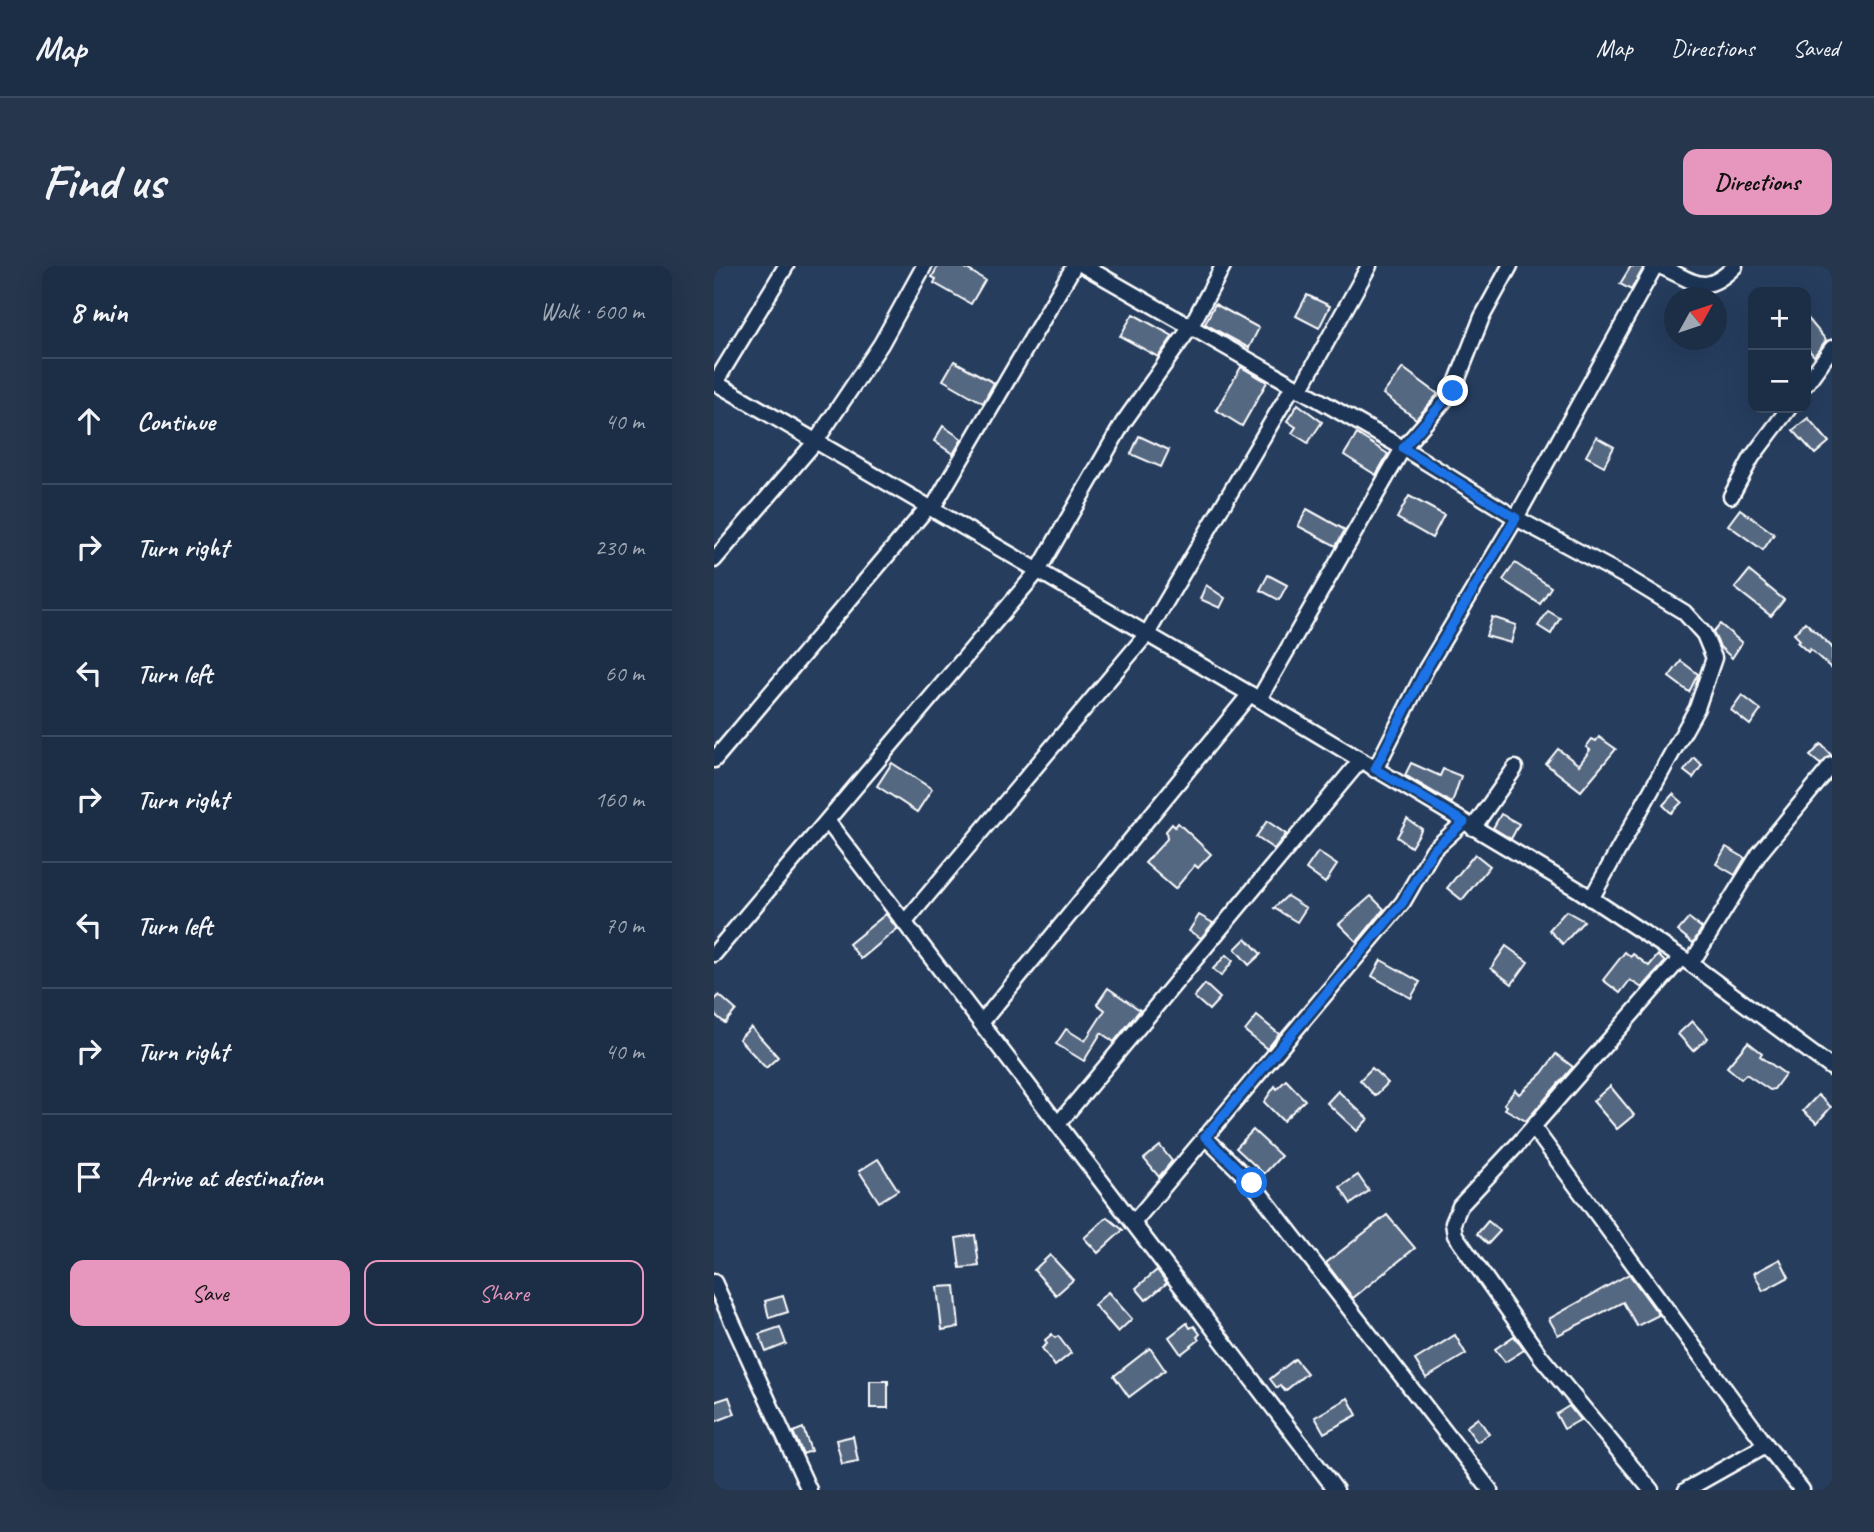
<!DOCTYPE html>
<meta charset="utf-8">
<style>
:root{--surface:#1c2e46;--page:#25364d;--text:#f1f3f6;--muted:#a0a8b3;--line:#3a4a5f;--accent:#e797bd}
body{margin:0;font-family:Caveat,sans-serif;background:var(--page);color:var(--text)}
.controls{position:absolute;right:21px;top:21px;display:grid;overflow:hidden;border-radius:14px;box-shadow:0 7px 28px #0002}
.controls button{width:63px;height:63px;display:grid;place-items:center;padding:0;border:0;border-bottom:2px solid var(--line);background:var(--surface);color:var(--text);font:35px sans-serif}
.compass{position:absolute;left:950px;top:21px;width:63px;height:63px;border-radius:50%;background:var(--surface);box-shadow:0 7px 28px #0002;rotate:50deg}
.stop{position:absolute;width:21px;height:21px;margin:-16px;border:5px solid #1a73e8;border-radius:50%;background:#fff}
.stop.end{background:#1a73e8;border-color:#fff;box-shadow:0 2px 7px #0008}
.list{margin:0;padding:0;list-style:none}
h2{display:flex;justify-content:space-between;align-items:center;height:91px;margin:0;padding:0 28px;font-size:30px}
h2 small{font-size:23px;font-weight:400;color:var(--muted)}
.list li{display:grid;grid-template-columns:46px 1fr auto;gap:21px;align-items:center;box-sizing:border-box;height:126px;padding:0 28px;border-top:2px solid var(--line)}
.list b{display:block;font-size:26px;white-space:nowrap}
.list em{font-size:23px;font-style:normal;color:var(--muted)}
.actions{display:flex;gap:14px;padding:21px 28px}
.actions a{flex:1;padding:16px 0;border:2px solid var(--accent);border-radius:14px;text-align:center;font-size:24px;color:var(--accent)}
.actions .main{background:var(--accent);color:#111}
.icon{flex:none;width:38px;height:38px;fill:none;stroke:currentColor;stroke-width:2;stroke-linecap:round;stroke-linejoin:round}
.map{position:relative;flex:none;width:1118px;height:1224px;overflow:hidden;border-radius:14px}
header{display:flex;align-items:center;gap:42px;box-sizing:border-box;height:98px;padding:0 35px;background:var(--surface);border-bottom:2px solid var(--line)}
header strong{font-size:33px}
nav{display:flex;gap:38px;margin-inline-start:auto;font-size:24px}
.intro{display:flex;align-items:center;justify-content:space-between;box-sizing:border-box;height:168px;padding:0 42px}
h1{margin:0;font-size:49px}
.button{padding:18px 32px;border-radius:14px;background:var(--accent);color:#111;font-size:24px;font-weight:700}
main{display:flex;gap:42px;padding:0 42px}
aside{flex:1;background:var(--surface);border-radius:14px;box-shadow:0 7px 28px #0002}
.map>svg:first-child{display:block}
</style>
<header>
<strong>Map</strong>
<nav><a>Map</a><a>Directions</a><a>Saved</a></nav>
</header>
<div class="intro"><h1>Find us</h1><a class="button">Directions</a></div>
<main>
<aside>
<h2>8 min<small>Walk · 600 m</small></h2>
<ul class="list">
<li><svg class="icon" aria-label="ahead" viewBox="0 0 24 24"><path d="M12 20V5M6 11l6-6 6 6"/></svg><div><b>Continue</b></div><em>40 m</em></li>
<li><svg class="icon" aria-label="right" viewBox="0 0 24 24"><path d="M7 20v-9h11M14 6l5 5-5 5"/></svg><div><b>Turn right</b></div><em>230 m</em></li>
<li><svg class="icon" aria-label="left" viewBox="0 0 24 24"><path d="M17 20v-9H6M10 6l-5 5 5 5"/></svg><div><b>Turn left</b></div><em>60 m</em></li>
<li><svg class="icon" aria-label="right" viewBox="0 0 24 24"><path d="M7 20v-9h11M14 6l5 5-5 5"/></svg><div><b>Turn right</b></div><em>160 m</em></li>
<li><svg class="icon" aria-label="left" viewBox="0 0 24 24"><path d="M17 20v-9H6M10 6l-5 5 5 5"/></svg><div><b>Turn left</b></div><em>70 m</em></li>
<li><svg class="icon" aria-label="right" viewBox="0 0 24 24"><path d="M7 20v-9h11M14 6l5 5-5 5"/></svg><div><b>Turn right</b></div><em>40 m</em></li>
<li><svg class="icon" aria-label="arrive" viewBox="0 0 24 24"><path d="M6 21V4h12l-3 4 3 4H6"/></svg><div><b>Arrive at destination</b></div></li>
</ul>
<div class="actions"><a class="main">Save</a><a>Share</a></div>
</aside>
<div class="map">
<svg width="1118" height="1224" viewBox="0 0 1118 1224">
<rect width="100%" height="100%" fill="#263d5e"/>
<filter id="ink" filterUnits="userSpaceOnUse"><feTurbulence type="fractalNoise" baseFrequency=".0143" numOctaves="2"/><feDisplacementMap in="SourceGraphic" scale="14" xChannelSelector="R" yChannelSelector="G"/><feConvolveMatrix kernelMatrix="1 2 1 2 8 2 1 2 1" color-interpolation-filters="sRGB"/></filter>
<g filter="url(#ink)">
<g fill="#556781" stroke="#fff" stroke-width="2">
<path d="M224,0h24l23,14 -14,24 -37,-21 2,-4 -4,-2z"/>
<path d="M917,0l13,1 -13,23 -11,-6z"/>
<path d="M593,29l23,11 -11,22 -23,-12z"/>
<path d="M501,38l44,24 -10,20 -44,-24z"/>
<path d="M419,48l40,22 -15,21 -38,-21z"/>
<path d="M1092,50l20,24 -12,16 -8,-9z"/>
<path d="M240,95l40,22 -11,20 -40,-23z"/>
<path d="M527,101l26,15 -25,44 -26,-16z"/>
<path d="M689,102l35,26 -22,25 -33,-25z"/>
<path d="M584,138l24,18 -14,21 -16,-10 4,-6 -9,-6z"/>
<path d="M1094,152l21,24 -14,12 -22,-24z"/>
<path d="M229,160l19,13 -9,15 -19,-13z"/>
<path d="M643,168l31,20 -12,21 -32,-20z"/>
<path d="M425,170l30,14 -8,17 -30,-13z"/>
<path d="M882,171l18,10 -10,19 -18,-10z"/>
<path d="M695,230l35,19 -12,23 -35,-20z"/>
<path d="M593,243l38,21 -9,16 -38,-20z"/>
<path d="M1026,243l34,25 -11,16 -35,-25z"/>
<path d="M801,297l36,24 -11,17 -37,-24z"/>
<path d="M1035,305l35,29 -13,16 -36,-28z"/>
<path d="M554,309l19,10 -8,15 -19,-10z"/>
<path d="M492,319l19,13 -5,10 -20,-9z"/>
<path d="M834,345l12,7 -9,16 -13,-8z"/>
<path d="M778,351l24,8 -5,18 -25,-7z"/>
<path d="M1091,356l27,25v22l-22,-20 -2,3 -11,-10 3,-2 -6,-6z"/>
<path d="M1006,358l22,19 -10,15 -12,-11 -7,-15z"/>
<path d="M967,395l17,13 -9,18 -20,-15z"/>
<path d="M1028,429l19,15 -11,15 -19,-15z"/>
<path d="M885,471l17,12 -35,42 -35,-27 12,-15 21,16 11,-15 -4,-3 6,-8 4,2z"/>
<path d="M1107,478l11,12 -12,8 -10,-8z"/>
<path d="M980,492l8,7 -9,13 -9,-7z"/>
<path d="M178,497l40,26 -15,23 -40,-26z"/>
<path d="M697,497l29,13 3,-7 18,7 -9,27 -47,-28z"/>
<path d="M959,528l9,8 -11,11 -8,-8z"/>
<path d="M787,548l18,10 -8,15 -18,-11z"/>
<path d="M693,553l15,10 -11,18 -14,-10z"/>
<path d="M553,555l19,13 -12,15 -18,-12z"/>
<path d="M464,557l33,31 -13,14 -3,-3 -20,24 -30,-26 22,-24 -1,-8 6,-7 3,3z"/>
<path d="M1012,581l19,11 -10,17 -19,-11z"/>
<path d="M604,586l19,13 -12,18 -19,-14z"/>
<path d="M761,588l15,12 -28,34 -15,-12z"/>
<path d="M573,630l19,12 -9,14 -23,-14z"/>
<path d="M657,630l13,13 -27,33 -18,-18z"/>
<path d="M852,645l18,10 -21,23 -14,-14z"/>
<path d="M172,648l11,15 -36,30 -12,-15z"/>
<path d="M485,649l14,8 -12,15 -12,-7z"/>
<path d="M975,652l13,10 -9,15 -15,-12z"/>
<path d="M532,672l15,16 -12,11 -14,-16z"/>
<path d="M792,680l22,16 -16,22 -21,-16z"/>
<path d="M911,686l6,5 2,-3 16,12 9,-11 7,7 -23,26 -12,-8 -10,13 -17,-13z"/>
<path d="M512,689l7,6 -12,15 -8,-7z"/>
<path d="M667,694l39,22 -9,16 -39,-22z"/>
<path d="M491,718l15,14 -11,12 -15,-13z"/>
<path d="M394,722l32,22 -26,32 -13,-9 -17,28 -28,-17 10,-15 19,12 20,-31 -8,-6z"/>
<path d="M5,729l17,15 -11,13 -11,-9v-13z"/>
<path d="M543,750l22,18 -12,15 -22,-18z"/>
<path d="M978,755l16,17 -15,13 -15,-17z"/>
<path d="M37,761l27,30 -12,11 -27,-29z"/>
<path d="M1034,776l14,11 -2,3 25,18 -11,15 -4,1 -24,-16 -5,5 -14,-12z"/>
<path d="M842,788l17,13 -47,54 -21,-12 2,-3 -3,-2 11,-14 4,4 23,-21z"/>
<path d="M658,802l16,15 -13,13 -15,-16z"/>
<path d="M572,814l19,20 -22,21 -19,-19 11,-16 2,3z"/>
<path d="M896,820l24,29 -17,14 -24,-28z"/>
<path d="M624,825l30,28 -11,12 -30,-28z"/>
<path d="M1104,829l13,12 -14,16 -14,-12z"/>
<path d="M539,864l28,26 -17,18 -28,-26z"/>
<path d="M446,880l12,15 -13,16 -15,-18z"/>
<path d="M164,893l20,31 -19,12 -20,-31z"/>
<path d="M644,909l11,16 -18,13 -11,-17z"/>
<path d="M673,949l28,33 -62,50 -27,-35z"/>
<path d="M393,951l16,13 -25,23 -14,-15z"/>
<path d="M774,955l12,10 -12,13 -11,-10z"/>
<path d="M261,969l4,31 -19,2 -4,-30z"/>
<path d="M336,989l23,25 -17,15 -22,-25z"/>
<path d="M1066,993l9,18 -26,14 -9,-18z"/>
<path d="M443,1004l10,13 -21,17 -10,-12z"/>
<path d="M915,1008l30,41 -22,11 -14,-24 -65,33 -9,-16z"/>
<path d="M241,1020l4,41 -17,3 -5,-43z"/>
<path d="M394,1026l24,27 -14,13 -24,-27z"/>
<path d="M69,1030l5,16 -19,6 -4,-17z"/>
<path d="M473,1057l3,5 4,-2 6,8 -3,3 2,3 -18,14 -12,-17z"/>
<path d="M66,1061l6,17 -20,8 -7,-18z"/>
<path d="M338,1068l3,4 3,-2 13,17 -16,13 -13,-18 5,-4 -2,-4z"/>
<path d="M741,1069l11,19 -40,24 -11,-18z"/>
<path d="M800,1070l10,14 -19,12 -10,-13z"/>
<path d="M436,1082l15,22 -36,27 -15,-21z"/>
<path d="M581,1093l12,14 -22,18 -5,-6 -3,3 -7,-9z"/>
<rect x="156" y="1115" width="18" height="27"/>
<path d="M15,1131l6,17 -21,8v-20z"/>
<path d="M634,1132l9,17 -33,18 -9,-16z"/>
<path d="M855,1140l11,14 -16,9 -8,-15z"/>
<path d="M764,1152l11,16 -12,8 -11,-15z"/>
<path d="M89,1162l8,23 -8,3 -10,-22z"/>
<path d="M139,1170l5,25 -16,3 -6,-24z"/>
</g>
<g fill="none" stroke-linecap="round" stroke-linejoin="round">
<g stroke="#fff" stroke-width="19">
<g id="street">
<path d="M370,0l319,182 50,-57 29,-74 28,-51"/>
<path d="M946,0c36,16 44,31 75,0"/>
<path d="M0,116l536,312 327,195 114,75 141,104"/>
<path d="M1,117l71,-117"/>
<path d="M1092,118l26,-36"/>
<path d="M586,124l69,-124"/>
<path d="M1017,230l21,-39 37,-49"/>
<path d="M218,243l142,-243"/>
<path d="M0,294l102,-119 65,-97 43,-78"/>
<path d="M545,433l144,-251 113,70 112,60 56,34 20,22 10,24 -17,50 -106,191"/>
<path d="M0,494l214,-253"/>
<path d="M661,504l51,-101 90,-151 139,-252"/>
<path d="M114,556l508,668"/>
<path d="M759,562l42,-60"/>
<path d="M191,656l242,-288 146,-248"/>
<path d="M0,688l324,-383 85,-148 67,-95 33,-62"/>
<path d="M977,698l68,-110 73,-89"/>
<path d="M267,757l269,-329"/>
<path d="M344,858l302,-363"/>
<path d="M819,861l233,318"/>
<path d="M491,871l47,46 238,307"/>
<path d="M419,957l270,-321 30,-52 31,-28"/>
<path d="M0,1016l95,208"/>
<path d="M937,1224l-110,-133 -86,-122 -2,-12 7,-17 58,-62 163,-186"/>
<path d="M972,1224l80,-45 36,45"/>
</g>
</g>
<use href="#street" stroke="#1d3557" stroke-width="14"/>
</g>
</g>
<g fill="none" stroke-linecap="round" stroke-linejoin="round" filter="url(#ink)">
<path stroke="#1a73e8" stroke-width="9" d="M538,917l-47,-46 198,-235 30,-52 31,-28 -89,-53 51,-100 90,-151 -113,-70 50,-57"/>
</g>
</svg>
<div class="controls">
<button>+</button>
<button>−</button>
</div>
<svg class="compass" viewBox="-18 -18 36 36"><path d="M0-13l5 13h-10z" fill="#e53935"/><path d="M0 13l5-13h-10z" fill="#a0a8b3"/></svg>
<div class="stop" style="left:538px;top:917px"></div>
<div class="stop end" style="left:739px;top:125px"></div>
</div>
</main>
